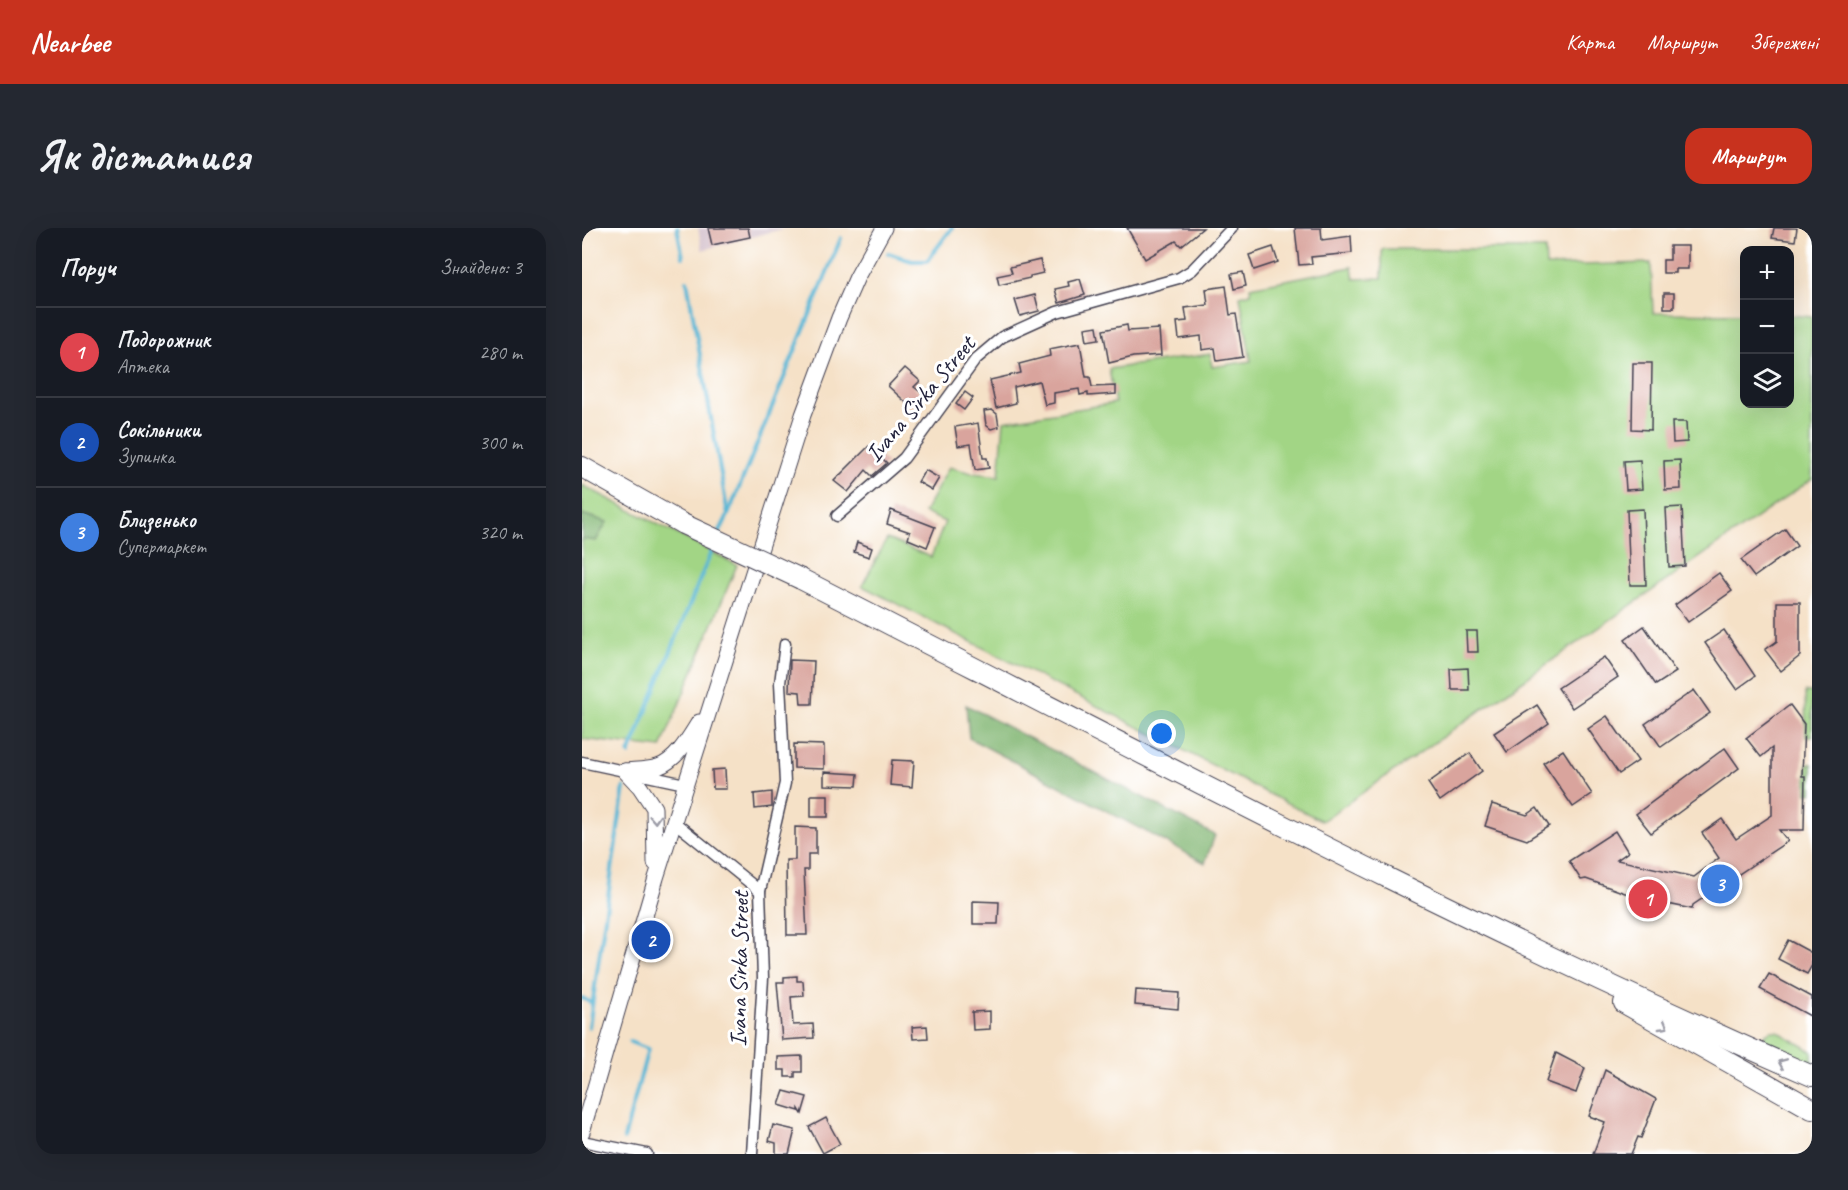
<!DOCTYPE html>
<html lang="uk">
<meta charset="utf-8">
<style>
:root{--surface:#171b24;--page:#242831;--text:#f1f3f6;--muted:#9ea1a6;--line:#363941;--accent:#c8321e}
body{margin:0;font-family:Caveat,sans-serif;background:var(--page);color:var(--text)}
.controls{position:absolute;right:18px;top:18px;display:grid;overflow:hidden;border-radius:12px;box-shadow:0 6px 24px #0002}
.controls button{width:54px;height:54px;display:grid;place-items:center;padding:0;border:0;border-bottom:2px solid var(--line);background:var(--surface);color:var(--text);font:30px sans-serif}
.you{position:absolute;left:580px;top:506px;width:21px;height:21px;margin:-15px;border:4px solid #fff;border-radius:50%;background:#1a73e8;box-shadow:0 0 0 9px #1a73e833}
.badge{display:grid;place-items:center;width:39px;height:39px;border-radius:50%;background:var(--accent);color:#fff;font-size:20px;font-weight:700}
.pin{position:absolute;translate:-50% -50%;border:3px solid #fff;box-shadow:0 2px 6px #0006}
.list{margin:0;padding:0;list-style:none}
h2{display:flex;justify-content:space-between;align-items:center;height:78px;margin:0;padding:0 24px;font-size:26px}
h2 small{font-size:20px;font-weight:400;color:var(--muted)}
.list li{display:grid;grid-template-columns:39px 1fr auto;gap:18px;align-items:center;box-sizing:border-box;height:90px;padding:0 24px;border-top:2px solid var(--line)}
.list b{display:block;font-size:22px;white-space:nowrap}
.list p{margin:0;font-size:20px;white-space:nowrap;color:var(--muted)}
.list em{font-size:20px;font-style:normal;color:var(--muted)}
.icon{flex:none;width:33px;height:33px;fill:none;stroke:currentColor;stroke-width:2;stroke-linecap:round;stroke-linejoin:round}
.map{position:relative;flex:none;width:1230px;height:926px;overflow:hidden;border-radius:18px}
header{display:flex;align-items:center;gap:36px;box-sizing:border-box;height:84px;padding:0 30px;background:var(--accent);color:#fff}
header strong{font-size:28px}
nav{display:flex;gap:33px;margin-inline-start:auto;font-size:21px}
.intro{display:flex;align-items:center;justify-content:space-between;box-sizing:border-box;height:144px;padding:0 36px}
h1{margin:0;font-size:42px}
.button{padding:15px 27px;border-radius:18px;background:var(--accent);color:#fff;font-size:21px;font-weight:700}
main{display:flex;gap:36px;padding:0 36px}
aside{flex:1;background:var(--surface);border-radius:18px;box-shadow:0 6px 24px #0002}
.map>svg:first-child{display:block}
</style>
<header>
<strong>Nearbee</strong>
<nav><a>Карта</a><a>Маршрут</a><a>Збережені</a></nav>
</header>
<div class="intro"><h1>Як дістатися</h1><a class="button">Маршрут</a></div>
<main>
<aside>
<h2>Поруч<small>Знайдено: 3</small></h2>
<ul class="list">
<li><span class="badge" style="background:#e0444e">1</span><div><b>Подорожник</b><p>Аптека</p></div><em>280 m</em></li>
<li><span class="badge" style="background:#1a4fb4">2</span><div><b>Сокільники</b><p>Зупинка</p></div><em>300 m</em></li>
<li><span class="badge" style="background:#3f7fe0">3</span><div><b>Близенько</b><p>Супермаркет</p></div><em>320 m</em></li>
</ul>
</aside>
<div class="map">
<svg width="1230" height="926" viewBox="0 0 1230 926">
<rect width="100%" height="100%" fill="#fff"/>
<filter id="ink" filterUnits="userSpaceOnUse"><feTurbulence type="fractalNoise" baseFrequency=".0167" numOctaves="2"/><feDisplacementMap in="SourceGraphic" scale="12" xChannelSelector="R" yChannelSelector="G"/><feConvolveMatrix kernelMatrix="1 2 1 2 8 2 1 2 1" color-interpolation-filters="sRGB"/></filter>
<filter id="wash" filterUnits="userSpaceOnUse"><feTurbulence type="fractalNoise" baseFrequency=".008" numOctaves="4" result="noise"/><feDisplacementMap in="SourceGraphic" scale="24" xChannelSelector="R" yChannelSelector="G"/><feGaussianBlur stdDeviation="1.35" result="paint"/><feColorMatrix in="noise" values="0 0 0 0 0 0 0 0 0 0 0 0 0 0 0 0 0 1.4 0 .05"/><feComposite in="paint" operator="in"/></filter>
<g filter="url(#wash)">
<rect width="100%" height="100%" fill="#f5e1c7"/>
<path fill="#d1bdc9" d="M116,0h88l-84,22z"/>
<g fill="#a2d585" stroke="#627c60" stroke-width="1.5">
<path d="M800,21h163l1,17 105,-3 2,50 91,1v90h46v-89l22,2v162l-490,342 -460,-235 25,-47 44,18 14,-35 -21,-9 25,-46 23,6 27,3 5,-55 111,-18 -6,-34 101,-15 2,13 39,-6 -11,-65 11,-3 -1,-6 102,-20 2,12 28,-1z"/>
<path d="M0,257l155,80 -76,183 -79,-9z"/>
<path d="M1223,464h7v45h-6z"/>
<rect x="1225" y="536" width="5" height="29"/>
<path d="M1189,803h6l35,20v15l-41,-18 -7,-5v-8z"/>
</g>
<g fill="#81b672" stroke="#526c56" stroke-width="1.5">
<path d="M0,286l25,8 -11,19 -14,-2z"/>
<path d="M384,477l249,130 -10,28 -236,-125z"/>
</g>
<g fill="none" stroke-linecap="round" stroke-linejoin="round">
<g stroke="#56b6d5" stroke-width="4">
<path d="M95,0l6,29"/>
<path d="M306,25l24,8h15l25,-33"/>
<path d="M105,53l41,234 -10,20"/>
<path d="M146,287l113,-277"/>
<path d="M47,526l85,-209"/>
<path d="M0,770l10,5"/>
<path d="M7,799l35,-240"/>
<path d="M42,911l24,-90 -18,-7"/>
</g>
</g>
<g id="blocks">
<g fill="#d9a49d">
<path d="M126,0h40l2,9 -38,8z"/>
<path d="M545,0h76l-22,18 -5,-5 -31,18z"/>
<path d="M713,0h26l1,12 29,-4 1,17 -41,4 1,7 -13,1z"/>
<path d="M1192,0h23l-2,13 -23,-3z"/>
<path d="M1088,18h18v23h-13v4h-12v-13h7z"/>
<path d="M691,19l5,15 -24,8 -5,-15z"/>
<path d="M458,32l3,13 -13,3v2l-31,7 -2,-9 15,-3 -2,-6z"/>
<path d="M661,44l3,14 -12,3 -3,-15z"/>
<path d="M498,51l5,16 -26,8 -4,-14 14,-3 -1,-4z"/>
<path d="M644,58l4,29 6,-1 7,43 -26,4 -2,-13 -13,2 -1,-14 -22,3 -2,-17 10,-1 -2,-13 23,-3 -2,-16z"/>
<rect x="1082" y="65" width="10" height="15"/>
<path d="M453,67l4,16 -19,5 -5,-16z"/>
<path d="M545,97l1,6 31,-2 2,26 -28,2 -24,6 -6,-33z"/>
<path d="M515,98l2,13 -12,2 -2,-13z"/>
<path d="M498,115l6,34h4l2,10 24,-1v8l-28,2v-3l-8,2 -1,-6 -25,4v10l-9,2 -6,-24 -25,6 2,16 -20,5 -6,-28 31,-7 -2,-9 31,-8 -1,-7z"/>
<path d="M1051,135h19l-1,67 -19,-1z"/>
<path d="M323,140l15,13 -6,6 9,7 -12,13 -23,-21z"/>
<path d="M383,164l8,6 -9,12 -8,-6z"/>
<path d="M410,182l5,4 2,13 -8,2 -5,-4 -2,-14z"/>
<path d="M1090,194h14l1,20 -14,1z"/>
<path d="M396,195l5,35h4l2,10 -14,2 -4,-26 -13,2 -3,-19z"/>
<path d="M287,218l18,17 -15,13 -6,-6 -18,22 -14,-11z"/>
<path d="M1058,232l2,29 -16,1 -2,-29z"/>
<path d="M1098,232l1,29 -16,1 -1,-29z"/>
<path d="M343,242l14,8 -7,12 -14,-8z"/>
<path d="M1100,279l3,59 -16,1 -3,-59z"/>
<path d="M1061,281l3,76h-16l-3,-75z"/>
<path d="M309,282l44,17 -8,20 -19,-8 2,-7 -23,-8z"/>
<path d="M1203,301l12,17 -43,31 -13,-17z"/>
<path d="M275,314l15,6 -3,9 -15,-5z"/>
<path d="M1137,345l13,18 -44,31 -13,-17z"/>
<path d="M1195,374h23v54l-19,15 -16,-21 12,-9z"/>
<path d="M1062,398l32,46 -20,13 -31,-45z"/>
<path d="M1142,402l31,46 -18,13 -32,-46z"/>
<path d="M884,403h11l1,21h-11z"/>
<path d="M1022,429l14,20 -46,31 -14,-20z"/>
<path d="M208,432l24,1 -2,43h-11l-1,-12 -11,-1z"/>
<path d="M886,440l1,22h-17l-1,-21z"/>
<path d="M1112,462l16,23 -49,34 -16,-23z"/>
<path d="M955,477l12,18 -42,29 -13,-19z"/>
<path d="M1208,477l14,19 -2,52h3l-1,54h-25l9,11 -95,64 -1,4 -53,-11 -53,-19 -5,1 -12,-19 46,-30 13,21 -11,8 77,17 25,-19 -17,-25 20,-14 14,20 36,-24v-67l-11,9 -15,-19z"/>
<path d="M1025,488l31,45 -19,13 -31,-45z"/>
<path d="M212,516l30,1v24l-30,-1z"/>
<path d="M1143,520l14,20 -88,65 -15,-19z"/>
<path d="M981,522l29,44 -19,13 -30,-44z"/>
<path d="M888,525l12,18 -42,30 -12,-18z"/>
<path d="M310,532l22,1 -2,26 -22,-2z"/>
<path d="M143,541l1,20h-13l-1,-19z"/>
<path d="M242,544l34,2 -1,12 -33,-1z"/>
<path d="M190,564v15l-17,2 -1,-15z"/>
<rect x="229" y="567" width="17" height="22"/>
<path d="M910,576l35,11 10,-7 12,18 -22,14 -42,-14z"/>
<path d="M213,599l21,1v26h-8v16h-4l3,65h-20l-1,-75h9z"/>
<path d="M391,673l26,1 -1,22h-25z"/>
<path d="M1206,712l24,13v12l-5,9 -29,-15z"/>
<path d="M1187,746l43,23v20l-52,-28z"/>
<path d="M215,748v5h6l1,15 -13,1 2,28 20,-1 1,14 -32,2 -5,-58h7v-5z"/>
<path d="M554,762l43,3 -1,16 -43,-4z"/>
<path d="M408,783v18l-17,1 -1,-18z"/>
<path d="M345,798l1,12 -15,1 -1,-12z"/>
<path d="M974,825l29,15 -9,25 -30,-11z"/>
<path d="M220,828v16h-7v5h-10v-7h-7v-13z"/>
<path d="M1023,842l51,29 -15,39 -3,-1 -7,17h-38l12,-32 -16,-6z"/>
<path d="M202,863l23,6 -5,17 -3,-5v2l-20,-6z"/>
<path d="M244,890l14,26 -17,9 -14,-26z"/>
<path d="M191,897l22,5 -6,24h-13v-11l-7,-2z"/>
</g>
</g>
</g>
<g filter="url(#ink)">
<use href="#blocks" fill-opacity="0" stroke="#423f50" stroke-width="1.5"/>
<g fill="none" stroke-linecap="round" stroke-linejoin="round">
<g stroke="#423f50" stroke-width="13">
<g id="street">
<path d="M255,288l67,-58 72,-99 26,-22 55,-25 122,-34 13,-8 40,-42"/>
<path d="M0,534l103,22"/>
<path d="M91,593l87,70"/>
<path d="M0,913l65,13"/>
<path d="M170,926l11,-176 -3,-87 25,-108 -5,-100 5,-39"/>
</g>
</g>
<g stroke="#423f50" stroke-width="17">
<g id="secondary">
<path d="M43,543c10,-1 23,-1 33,-4 19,-7 31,-29 41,-45"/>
<path d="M43,543l15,16 14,21 1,55"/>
<path d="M0,904l74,-254 147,-463 36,-97 18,-41 27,-49"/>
</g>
</g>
<g stroke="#423f50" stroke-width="22">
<g id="highway">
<path d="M0,239l101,57"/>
<path d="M219,351c335,171 666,347 1011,497"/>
<path d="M1042,775l188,106"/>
</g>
</g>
<use href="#street" stroke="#fff" stroke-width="10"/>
<use href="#secondary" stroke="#fff" stroke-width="15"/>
<use href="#highway" stroke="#fff" stroke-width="20"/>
<g stroke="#423f50" stroke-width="22" stroke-linecap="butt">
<path id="highway-bridge" d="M101,296l118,55"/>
</g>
<use href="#highway-bridge" stroke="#fff" stroke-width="20"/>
</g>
<defs><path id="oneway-chevron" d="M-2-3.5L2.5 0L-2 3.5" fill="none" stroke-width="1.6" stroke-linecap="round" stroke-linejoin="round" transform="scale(1.5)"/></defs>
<g stroke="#9c9ca7">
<use href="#oneway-chevron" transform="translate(73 591) rotate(87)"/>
<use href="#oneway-chevron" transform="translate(1082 798) rotate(30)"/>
<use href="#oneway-chevron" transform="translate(1200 835) rotate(-157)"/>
</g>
</g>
<g text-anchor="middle" stroke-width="6" stroke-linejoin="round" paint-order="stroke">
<g font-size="24" fill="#22223b" stroke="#fff">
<text transform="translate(338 171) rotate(-50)" y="8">Ivana Sirka Street</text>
<text transform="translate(157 741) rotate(-89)" y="8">Ivana Sirka Street</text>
</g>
</g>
</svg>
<div class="controls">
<button>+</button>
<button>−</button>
<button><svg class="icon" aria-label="layers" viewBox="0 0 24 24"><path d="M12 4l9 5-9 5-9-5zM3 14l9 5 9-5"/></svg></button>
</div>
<div class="you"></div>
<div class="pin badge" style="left:1066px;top:671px;background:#e0444e">1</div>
<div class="pin badge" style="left:69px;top:712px;background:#1a4fb4">2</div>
<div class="pin badge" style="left:1138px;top:656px;background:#3f7fe0">3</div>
</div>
</main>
